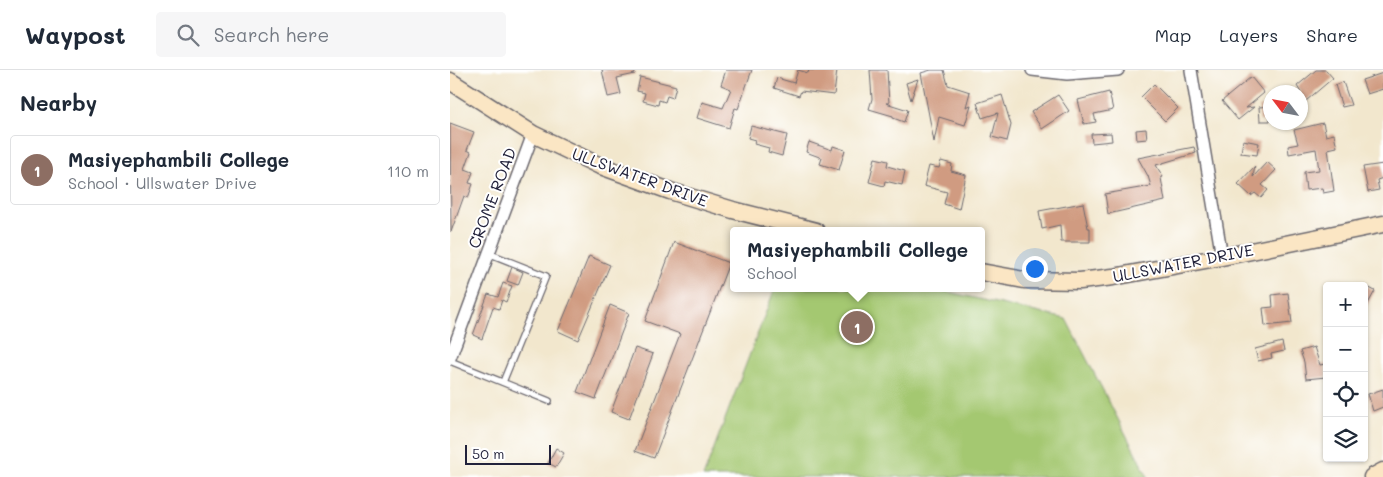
<!DOCTYPE html>
<meta charset="utf-8">
<style>
:root{--surface:#fff;--page:#f6f6f7;--text:#1f2937;--muted:#747a83;--line:#e0e1e3;--accent:#2563eb}
body{margin:0;font-family:Mali,sans-serif;background:var(--page);color:var(--text)}
.controls{position:absolute;right:15px;bottom:15px;display:grid;overflow:hidden;border-radius:5px;box-shadow:0 1px 4px #0004}
.controls button{width:45px;height:45px;display:grid;place-items:center;padding:0;border:0;border-bottom:1px solid var(--line);background:var(--surface);color:var(--text);font:25px sans-serif}
.compass{position:absolute;left:813px;top:15px;width:45px;height:45px;border-radius:50%;background:var(--surface);box-shadow:0 1px 4px #0004;rotate:302deg}
.scale{position:absolute;left:15px;bottom:12px;width:86px;box-sizing:border-box;padding-left:5px;border:2px solid #22223b;border-top:0;font-size:14px;line-height:18px;white-space:nowrap;color:#22223b;-webkit-text-stroke:4px #fff;paint-order:stroke}
.you{position:absolute;left:584px;top:198px;width:18px;height:18px;margin:-12px;border:4px solid #fff;border-radius:50%;background:#1a73e8;box-shadow:0 0 0 8px #1a73e833}
.badge{display:grid;place-items:center;width:32px;height:32px;border-radius:50%;background:var(--accent);color:#fff;font-size:16px;font-weight:700}
.pin{position:absolute;translate:-50% -50%;border:2px solid #fff;box-shadow:0 1px 5px #0006}
.popup{position:absolute;left:280px;top:157px;width:255px;height:65px;box-sizing:border-box;display:grid;place-content:center;border-radius:5px;background:var(--surface);filter:drop-shadow(0 1px 4px #0005);font-size:16px;white-space:nowrap;color:var(--muted)}
.popup b{font-size:19px;color:var(--text)}
.popup::after{content:'';position:absolute;left:50%;top:100%;margin-left:-10px;border:10px solid transparent;border-top-color:var(--surface)}
.list{margin:0;padding:0;list-style:none}
h2{display:flex;justify-content:space-between;align-items:center;height:65px;margin:0;padding:0 20px;font-size:21px}
h2 small{font-size:16px;font-weight:400;color:var(--muted)}
.list li{display:grid;grid-template-columns:32px 1fr auto;gap:15px;align-items:center;box-sizing:border-box;height:70px;margin:0 10px 10px;padding:0 10px;border:1px solid var(--line);border-radius:5px}
.list b{display:block;font-size:19px;white-space:nowrap}
.list p{margin:0;font-size:16px;white-space:nowrap;color:var(--muted)}
.list em{font-size:16px;font-style:normal;color:var(--muted)}
.icon{flex:none;width:28px;height:28px;fill:none;stroke:currentColor;stroke-width:2;stroke-linecap:round;stroke-linejoin:round}
.map{position:relative;flex:none;width:933px;height:407px;overflow:hidden}
header{display:flex;align-items:center;gap:30px;box-sizing:border-box;height:70px;padding:0 25px;background:var(--surface);border-bottom:1px solid var(--line)}
header strong{font-size:24px}
nav{display:flex;gap:28px;margin-inline-start:auto;font-size:18px}
.search{width:350px;height:45px;background:var(--page);display:flex;align-items:center;gap:12px;box-sizing:border-box;padding:0 18px;border-radius:5px;color:var(--muted);font-size:19px}
main{display:flex}
aside{flex:1;background:var(--surface)}
.map>svg:first-child{display:block}
</style>
<header>
<strong>Waypost</strong>
<div class="search"><svg class="icon" aria-label="search" viewBox="0 0 24 24"><circle cx="10" cy="10" r="6"/><path d="M15 15l6 6"/></svg>Search here</div>
<nav><a>Map</a><a>Layers</a><a>Share</a></nav>
</header>
<main>
<aside>
<h2>Nearby<small></small></h2>
<ul class="list">
<li><span class="badge" style="background:#8d6e63">1</span><div><b>Masiyephambili College</b><p>School · Ullswater Drive</p></div><em>110 m</em></li>
</ul>
</aside>
<div class="map">
<svg width="933" height="407" viewBox="0 0 933 407">
<rect width="100%" height="100%" fill="#fff"/>
<filter id="ink" filterUnits="userSpaceOnUse"><feTurbulence type="fractalNoise" baseFrequency=".02" numOctaves="2"/><feDisplacementMap in="SourceGraphic" scale="10" xChannelSelector="R" yChannelSelector="G"/><feConvolveMatrix kernelMatrix="1 2 1 2 8 2 1 2 1" color-interpolation-filters="sRGB"/></filter>
<filter id="wash" filterUnits="userSpaceOnUse"><feTurbulence type="fractalNoise" baseFrequency=".0096" numOctaves="4" result="noise"/><feDisplacementMap in="SourceGraphic" scale="20" xChannelSelector="R" yChannelSelector="G"/><feGaussianBlur stdDeviation="1.12" result="paint"/><feColorMatrix in="noise" values="0 0 0 0 0 0 0 0 0 0 0 0 0 0 0 0 0 1.4 0 .05"/><feComposite in="paint" operator="in"/></filter>
<g filter="url(#wash)">
<rect width="100%" height="100%" fill="#f2e7cd"/>
<path fill="#a4c871" stroke="#637556" d="M325,218h156l135,31 82,158h-445z"/>
<g id="blocks">
<g fill="#d09b81">
<path d="M152,0h32l1,4 -18,4 4,16 -13,3z"/>
<path d="M276,0h26l-14,39 -3,-1 -6,20 -32,-10 5,-16 21,6 8,-19 -10,-4z"/>
<path d="M348,0l10,3 1,-3h28l-3,25 -33,-4 -2,5 -25,-8 3,-10 17,5z"/>
<path d="M420,0h17l2,33h-3l22,7 -4,12 -11,-4v-2l-24,-7 3,-10z"/>
<path d="M481,0h13l4,15 22,7 -4,15 5,-2 -6,20 -26,-8 -5,25 -13,-69z"/>
<path d="M866,0h10l7,8 -33,28v-15l-3,-5z"/>
<path d="M933,3v16l-16,5 -5,-14z"/>
<path d="M190,7l36,9 -3,12 -6,-2 -2,6 -6,-2 -1,5 -15,-4 2,-8 -8,-2z"/>
<path d="M801,7l13,16 -18,15 8,-1 -16,13 -16,-19z"/>
<path d="M468,9l-7,21 -5,-17z"/>
<path d="M893,12l8,23 -9,2 -7,-22z"/>
<path d="M704,14l24,24 -13,13 -24,-24z"/>
<path d="M659,22l4,18 -19,4 2,8 -12,2 -6,-24z"/>
<path d="M552,25l9,30 -4,16 -15,-4 6,-24 -16,5 -5,-15z"/>
<path d="M608,25l11,16 -27,18 -11,-17z"/>
<path d="M820,36v15h-10l-1,-14z"/>
<path d="M0,53l24,9 -7,18 4,2 -6,17 8,3 -4,11 4,1 -5,14 -4,-2 -13,36z"/>
<path d="M873,53l3,13 8,-2 3,13 -9,2 6,42 -11,2 -1,-5 -16,2 -2,-18 15,-2 -3,-21 -27,5 -1,-8 10,-2 -4,-14z"/>
<path d="M301,56l36,9 -5,21 -14,-4 1,-4 -15,-4 1,-4 -7,-2z"/>
<path d="M696,59l1,10 -10,1 -1,-10z"/>
<path d="M661,63l1,8 -20,2 -1,-9z"/>
<path d="M793,70l16,3 -2,12 -16,-2z"/>
<path d="M359,72l23,8 1,-4 12,4 -6,20 -19,-6 2,-6 -16,-6z"/>
<path d="M744,77l2,6 -40,12 7,12 -2,1 4,23 -57,13 -3,-20 46,-8 -3,-10 -10,-18z"/>
<path d="M425,88l13,3 -1,5 18,5 -3,14 -17,-4 -1,5 -15,-4z"/>
<path d="M491,91l11,3 -1,7 15,4 -7,34 -15,-5 3,-12 -23,-6 5,-20 10,2z"/>
<path d="M817,92l9,8 -14,15 6,5 -7,8 -6,-5 -4,3 -13,-12 17,-18 -2,11z"/>
<path d="M933,94v14l-6,2 2,10 -11,2 -5,-25z"/>
<path d="M633,133l5,25h2v14h-29l-1,-17 -18,4 -3,-18z"/>
<path d="M224,172l55,21 -75,195 -19,-7 45,-117 -35,-13z"/>
<path d="M139,186l21,9 -32,75 -20,-9z"/>
<path d="M62,197l11,5 -5,13 -11,-4z"/>
<path d="M53,213l9,3 -6,16 -4,-2 -3,9 -6,-2 -11,32 -9,-4 15,-41 10,3z"/>
<path d="M914,215l11,6 -11,20z"/>
<path d="M838,223l4,30 -27,3 -2,-18 10,-1 -1,-12z"/>
<path d="M160,235l19,8 -33,86 -19,-7z"/>
<path d="M832,272l2,9 -13,3 1,4 -14,3 -3,-12z"/>
<path d="M864,277l6,18 5,-1 1,13 -20,2 -2,-17 -4,-11z"/>
<path d="M185,278l18,6 -24,65 -18,-7z"/>
<path d="M933,319v18l-10,4 -5,-17z"/>
<path d="M106,378l8,5 -8,14 -8,-4z"/>
</g>
</g>
</g>
<g filter="url(#ink)">
<use href="#blocks" fill-opacity="0" stroke="#6b676e" stroke-width="1"/>
<g fill="none" stroke-linecap="round" stroke-linejoin="round">
<g stroke="#6b676e" stroke-width="8">
<g id="lane">
<path d="M38,183l58,23 -43,106"/>
<path d="M0,291l99,40"/>
</g>
</g>
<g stroke="#6b676e" stroke-width="14">
<g id="street">
<path d="M582,0l35,4 51,-4"/>
<path d="M741,0l31,187"/>
<path d="M0,288l83,-224"/>
</g>
</g>
<g stroke="#6b676e" stroke-width="19">
<g id="secondary">
<path d="M0,11l83,53 65,31 72,26 63,19 83,21"/>
<path d="M531,202l43,8 56,1 33,-4 109,-20 161,-33"/>
<path d="M922,407l11,-6"/>
</g>
</g>
<use href="#lane" stroke="#fff" stroke-width="5.5"/>
<use href="#street" stroke="#fff" stroke-width="11"/>
<use href="#secondary" stroke="#fbe6c4" stroke-width="16"/>
</g>
</g>
<g text-anchor="middle" stroke-width="4" stroke-linejoin="round" paint-order="stroke">
<g font-size="16" fill="#22223b" stroke="#fff">
<text transform="translate(190 107) rotate(20)" y="6">ULLSWATER DRIVE</text>
<text transform="translate(42 128) rotate(-69)" y="6">CROME ROAD</text>
<text transform="translate(733 193) rotate(-11)" y="6">ULLSWATER DRIVE</text>
</g>
</g>
</svg>
<div class="controls">
<button>+</button>
<button>−</button>
<button><svg class="icon" aria-label="locate" viewBox="0 0 24 24"><circle cx="12" cy="12" r="6"/><path d="M12 2v4M12 18v4M2 12h4M18 12h4"/></svg></button>
<button><svg class="icon" aria-label="layers" viewBox="0 0 24 24"><path d="M12 4l9 5-9 5-9-5zM3 14l9 5 9-5"/></svg></button>
</div>
<svg class="compass" viewBox="-18 -18 36 36"><path d="M0-13l5 13h-10z" fill="#e53935"/><path d="M0 13l5-13h-10z" fill="#747a83"/></svg>
<div class="scale">50 m</div>
<div class="you"></div>
<div class="pin badge" style="left:407px;top:257px;background:#8d6e63">1</div>
<div class="popup"><b>Masiyephambili College</b>School</div>
</div>
</main>
